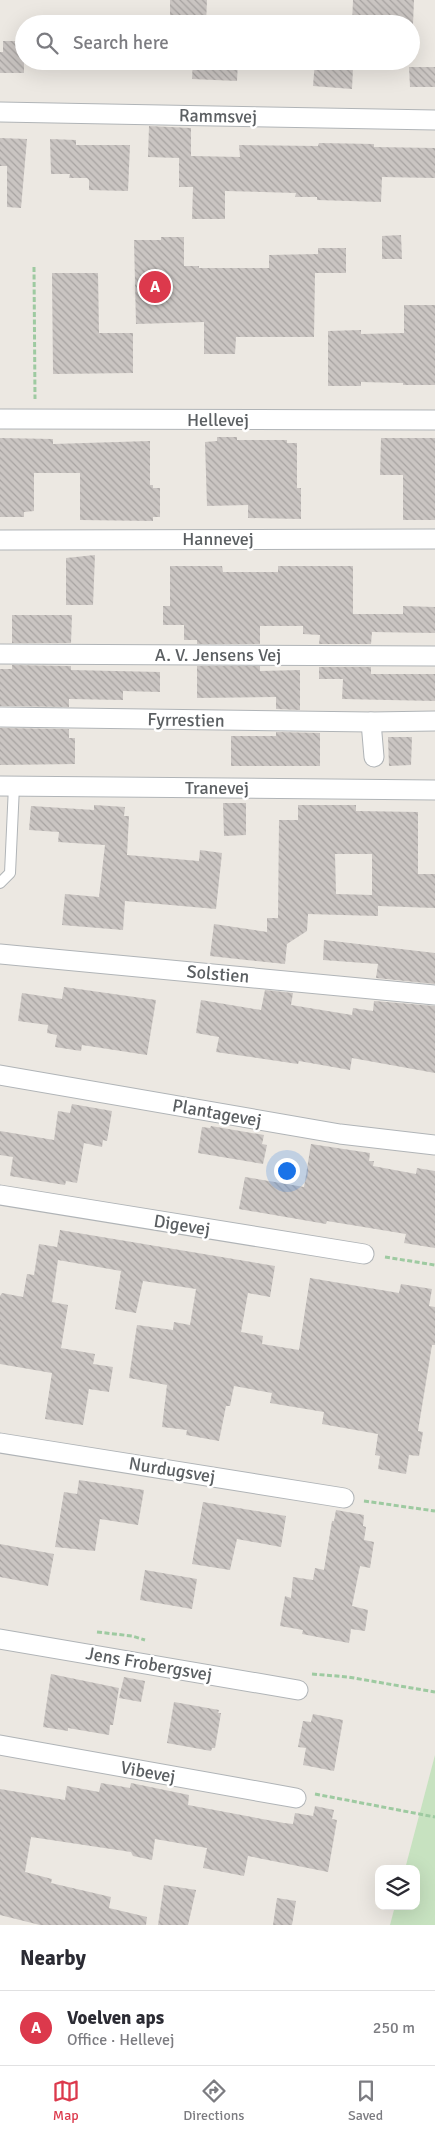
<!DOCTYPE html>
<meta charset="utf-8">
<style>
:root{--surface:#fff;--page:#f2f2f3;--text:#2b2b33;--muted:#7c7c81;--line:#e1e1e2;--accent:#dc394c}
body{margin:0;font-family:Signika,sans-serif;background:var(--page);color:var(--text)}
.controls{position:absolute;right:15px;bottom:15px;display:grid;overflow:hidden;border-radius:10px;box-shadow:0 5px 20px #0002}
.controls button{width:45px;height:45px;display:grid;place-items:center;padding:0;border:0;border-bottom:1px solid var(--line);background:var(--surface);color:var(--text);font:25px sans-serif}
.you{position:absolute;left:286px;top:1170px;width:18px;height:18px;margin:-12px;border:4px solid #fff;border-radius:50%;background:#1a73e8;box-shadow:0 0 0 8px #1a73e833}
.badge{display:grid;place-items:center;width:32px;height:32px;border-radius:50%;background:var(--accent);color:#fff;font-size:16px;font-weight:700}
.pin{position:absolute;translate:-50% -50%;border:2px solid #fff;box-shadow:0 1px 5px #0006}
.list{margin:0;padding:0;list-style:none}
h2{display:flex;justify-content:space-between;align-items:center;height:65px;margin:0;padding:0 20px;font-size:21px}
h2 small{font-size:16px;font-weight:400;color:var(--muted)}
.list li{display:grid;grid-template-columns:32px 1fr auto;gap:15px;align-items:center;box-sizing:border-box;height:75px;padding:0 20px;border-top:1px solid var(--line)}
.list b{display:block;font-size:19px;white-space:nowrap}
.list p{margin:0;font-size:16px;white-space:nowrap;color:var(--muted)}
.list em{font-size:16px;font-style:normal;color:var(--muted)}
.icon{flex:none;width:28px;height:28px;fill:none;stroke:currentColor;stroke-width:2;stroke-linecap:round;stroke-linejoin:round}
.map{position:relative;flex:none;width:435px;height:1925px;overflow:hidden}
.search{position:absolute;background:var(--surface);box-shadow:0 5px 20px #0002;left:15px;right:15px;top:15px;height:55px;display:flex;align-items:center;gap:12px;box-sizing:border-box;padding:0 18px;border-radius:28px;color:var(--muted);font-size:19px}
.sheet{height:140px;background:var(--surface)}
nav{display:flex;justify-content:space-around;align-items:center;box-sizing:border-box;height:70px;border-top:1px solid var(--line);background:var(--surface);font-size:14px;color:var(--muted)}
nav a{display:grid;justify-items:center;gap:2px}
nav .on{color:var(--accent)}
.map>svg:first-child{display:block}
</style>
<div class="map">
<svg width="435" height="1925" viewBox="0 0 435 1925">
<defs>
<pattern id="building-back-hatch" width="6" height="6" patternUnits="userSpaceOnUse" patternTransform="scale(1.25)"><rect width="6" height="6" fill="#cac5c2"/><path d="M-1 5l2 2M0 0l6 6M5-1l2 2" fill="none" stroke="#a7a3a1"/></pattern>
</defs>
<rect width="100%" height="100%" fill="#ece8e2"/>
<path fill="#c7e2c0" d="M435,1755v170h-45l5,-19h21v-37h-11z"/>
<g fill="url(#building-back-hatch)" fill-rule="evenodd">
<path d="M170,0h37l-1,24h-36z"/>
<path d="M353,0h61l-1,24h-61z"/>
<path d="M3,41h21v32h-24v-21h3z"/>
<path d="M193,61h45l-1,20 -45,-2z"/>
<path d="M315,61h22v6l16,1 -1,21 -39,-3z"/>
<path d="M409,67h26v20h-25z"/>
<path d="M149,126l42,2v28l49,1 -1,-12 79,1 1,-3 55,1v3l61,1v30l-53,-1 -1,25 -64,-2v-3h-22l1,-4 -71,-2v28h-33l1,-32h-14v-29l-31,-1z"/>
<path d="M0,138l27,1 -6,69 -14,-1v-41h-7z"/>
<path d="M50,139l26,1v5h54l-2,46 -39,-1v-10l-2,-2h-18l1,-4h-19z"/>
<path d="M401,235l1,24h-20v-23z"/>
<path d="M161,237h23v29h15v2h70v-13l49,-1v-6h28v25h-31l-1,64h-78l-1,17h-31v-32l-68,2 -2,-84h27z"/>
<path d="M52,273h46l1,60h34v40l-80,1z"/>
<path d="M404,305h31v80h-32v-2l-42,-1v4h-33v-55l33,-1v4l43,-1z"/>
<path d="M217,437h20v3h50v3h10v45h4v31l-53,-1v-13l-41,1 -2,-64 12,-1z"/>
<path d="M0,438l53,1v5l97,-3v44h3v3h7v29h-7v4l-73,-1v-47h-46v38l-10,1v5h-24z"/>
<path d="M381,438h54v82h-32v-45h-23z"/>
<path d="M95,555l-2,50h-27v-47z"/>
<path d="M170,566h52l1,6h55v-6h75v48h50v-8l32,1v26l-63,-1 -1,12h-52l1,-9 -17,-1v-8h-43v18h-63v-4h-13v-15h-21v-19h7z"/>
<path d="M12,615h60l-1,28h-59z"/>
<path d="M12,665l59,1v4l89,2v20l-37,-1v9l-54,-1v8l-69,-1v-37h12z"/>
<path d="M197,666h63v5l40,-1v40l-24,-1v-12l-79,1z"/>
<path d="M319,667h52v7h64v27l-93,-2 1,-20h-24z"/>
<path d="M0,728l69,1v9h6v26l-75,1z"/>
<path d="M276,732l44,1v33h-89v-30h45z"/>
<path d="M388,737h24l-1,28 -22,1z"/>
<path d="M223,803h23v32l-22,1z"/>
<path d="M94,805l31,2 -1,9h5l-2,39 72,6 1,-11 22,3 -6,56 -91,-8 -2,29 -61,-5 3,-31 34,3 6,-52 -47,-3 1,-10 -30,-2 2,-24 63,4z"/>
<path d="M298,805h58v6l62,1v62h17v34l-57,-2v10l-70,-2 -1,17 -20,13 -2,20 -75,-8 4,-32 53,8v-14h11l1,-98h19zM335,854h37v41l-36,-1z"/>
<path d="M324,940l111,13v31l-59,-6 2,-14 -55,-4z"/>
<path d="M64,987l92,13 -9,55 -65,-10 -1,6 -26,-4 2,-12 -10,-2 1,-8 -30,-4 4,-28 40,6z"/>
<path d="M265,990l28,3 -2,12 61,10 1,-7 20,3 1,-10 61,5v67l-83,-15 -2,12 -51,-9 -1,3 -82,-12 3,-15 -23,-4 5,-33 60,10z"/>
<path d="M72,1104l40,7 -5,30 -4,-1 -1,7 -18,-4 -7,40 -11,-2 -1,4 -55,-9 3,-19 -13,-2v-24l54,9 4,-29 12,2z"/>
<path d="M211,1126l53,9 -2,9 5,1 -4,19 -65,-11 4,-26 8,1z"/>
<path d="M311,1144l59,9 -1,8h5l-1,5 43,8 1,-6 18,3v77l-31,-5 2,-9 -79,-13 -1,3 -87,-15 6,-32 59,10z"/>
<path d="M60,1230l215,36 -5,31 -22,-4 -7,39 22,4 -1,8 37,6 11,-72 89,15 2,-9 31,5 -3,17 6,1v38h-3l-14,86 5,1 -4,24 -10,-1 -3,19 -28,-5 2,-13 -5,-1 3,-21 -56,-10 2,-12 -54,-9 2,-10 -38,-7 -4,20h-4l-7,35 -33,-6 1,-5 -25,-3 5,-42 -38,-7 8,-53 36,5 1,-8 16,3 6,-36 -53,-8 -7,32 -21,-4 6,-38 -63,-11 -6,42 16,3 -7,43 34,6 -2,10 20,3 -4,25 -20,-3 -6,36 -38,-6 7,-46 -52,-9v-68l2,-3 21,4 4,-23 7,1 5,-31 18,3z"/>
<path d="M79,1480l65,10 -6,35 -38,-6 -5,32 -40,-4 9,-55 13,2z"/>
<path d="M203,1502l83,14 -5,31 -44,-8 -7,31 -38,-6z"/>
<path d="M336,1510l28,5 -1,11 3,1 -2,13 10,2 -4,26 -10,-2 -8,40 16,4 -3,21 -14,-2 -2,14 -47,-9 1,-4 -23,-4 5,-30 6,2 2,-21 20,3 2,-12 9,2 8,-49h2z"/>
<path d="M0,1544l54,10 -6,32 -48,-9z"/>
<path d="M145,1570l52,9 -5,30 -52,-9z"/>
<path d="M51,1674l68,14 -6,37h-3l-1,10 -41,-7v3l-25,-4z"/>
<path d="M124,1677l21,4 -4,21 -22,-4z"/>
<path d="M174,1702l45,8 -1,3h3l-6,35h-3l-1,3 -44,-8z"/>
<path d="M313,1714l30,6 -9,51 -31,-6 3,-17 -8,-1 5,-26 8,1z"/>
<path d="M101,1783l29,5 1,-5 58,12 -1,10 96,18 9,1 2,-11 18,3 2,-10 19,4 -2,9 5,1 -9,52 -80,-16 -4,20 -41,-8 4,-20 -52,-9 -3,21 -19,-4 -2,-4 -100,-15 -6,35 27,7 -1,4 60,14 -2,11 38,9 -1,8h-106l-40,-10v-126l65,11 2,-14 32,6z"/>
<path d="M164,1885l32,5 -8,35h-30z"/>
<path d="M277,1898l19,3 -4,24h-19z"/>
</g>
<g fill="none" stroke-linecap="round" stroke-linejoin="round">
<g stroke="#b0b4b7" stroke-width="12">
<path id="service" d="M0,883l10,-10 4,-87"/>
</g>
<g stroke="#b0b4b7" stroke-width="21">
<g id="minor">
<path d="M0,112l435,8"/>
<path d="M0,419l435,1"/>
<path d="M0,540l435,-1"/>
<path d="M0,654l435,2"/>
<path d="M0,717l371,5 64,-1"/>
<path d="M371,722l3,35"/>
<path d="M0,786l435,4"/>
<path d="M0,954l435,41"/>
<path d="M0,1075l340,59 95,11"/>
<path d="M0,1195l364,59"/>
<path d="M0,1443l344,55"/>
<path d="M0,1639l298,51"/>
<path d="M0,1745l296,53"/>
</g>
</g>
<g stroke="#9ecaa1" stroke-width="3" stroke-dasharray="5 2.5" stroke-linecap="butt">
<path d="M34,267l1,132"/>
<path d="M385,1257l50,8"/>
<path d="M364,1501l71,10"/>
<path d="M97,1632l35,4 13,4"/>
<path d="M312,1674l36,3 87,15"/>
<path d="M315,1794l120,23"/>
</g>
<use href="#service" stroke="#fff" stroke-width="10"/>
<use href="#minor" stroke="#fff" stroke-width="19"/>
</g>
<g text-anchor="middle" stroke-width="5" stroke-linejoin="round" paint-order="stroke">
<g font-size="18" fill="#5b5f62" stroke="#fff">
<text transform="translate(218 116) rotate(1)" y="6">Rammsvej</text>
<text x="218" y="426">Hellevej</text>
<text x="218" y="545">Hannevej</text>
<text x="218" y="661">A. V. Jensens Vej</text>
<text transform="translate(186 720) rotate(1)" y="6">Fyrrestien</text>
<text x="217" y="794">Tranevej</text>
<text transform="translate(218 974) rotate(5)" y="6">Solstien</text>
<text transform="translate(217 1113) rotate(10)" y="6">Plantagevej</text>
<text transform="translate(182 1225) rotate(9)" y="6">Digevej</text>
<text transform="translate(172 1470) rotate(9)" y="6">Nurdugsvej</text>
<text transform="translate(149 1664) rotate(10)" y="6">Jens Frobergsvej</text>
<text transform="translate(148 1772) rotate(10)" y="6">Vibevej</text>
</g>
</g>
</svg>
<div class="controls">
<button><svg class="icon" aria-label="layers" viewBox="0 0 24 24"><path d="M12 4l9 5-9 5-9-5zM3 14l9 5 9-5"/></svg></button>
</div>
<div class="you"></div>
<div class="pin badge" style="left:155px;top:287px">A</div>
<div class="search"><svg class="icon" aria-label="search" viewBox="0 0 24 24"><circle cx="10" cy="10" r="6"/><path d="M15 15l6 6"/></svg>Search here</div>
</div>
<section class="sheet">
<h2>Nearby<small></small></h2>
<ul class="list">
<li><span class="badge">A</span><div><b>Voelven aps</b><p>Office · Hellevej</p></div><em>250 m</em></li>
</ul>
</section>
<nav>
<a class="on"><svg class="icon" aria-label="map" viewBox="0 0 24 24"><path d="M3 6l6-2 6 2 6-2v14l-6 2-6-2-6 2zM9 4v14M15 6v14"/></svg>Map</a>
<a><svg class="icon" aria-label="directions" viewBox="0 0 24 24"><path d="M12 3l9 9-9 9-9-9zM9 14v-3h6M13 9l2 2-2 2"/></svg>Directions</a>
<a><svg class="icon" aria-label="saved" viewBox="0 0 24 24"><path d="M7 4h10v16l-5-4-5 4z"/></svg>Saved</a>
</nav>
